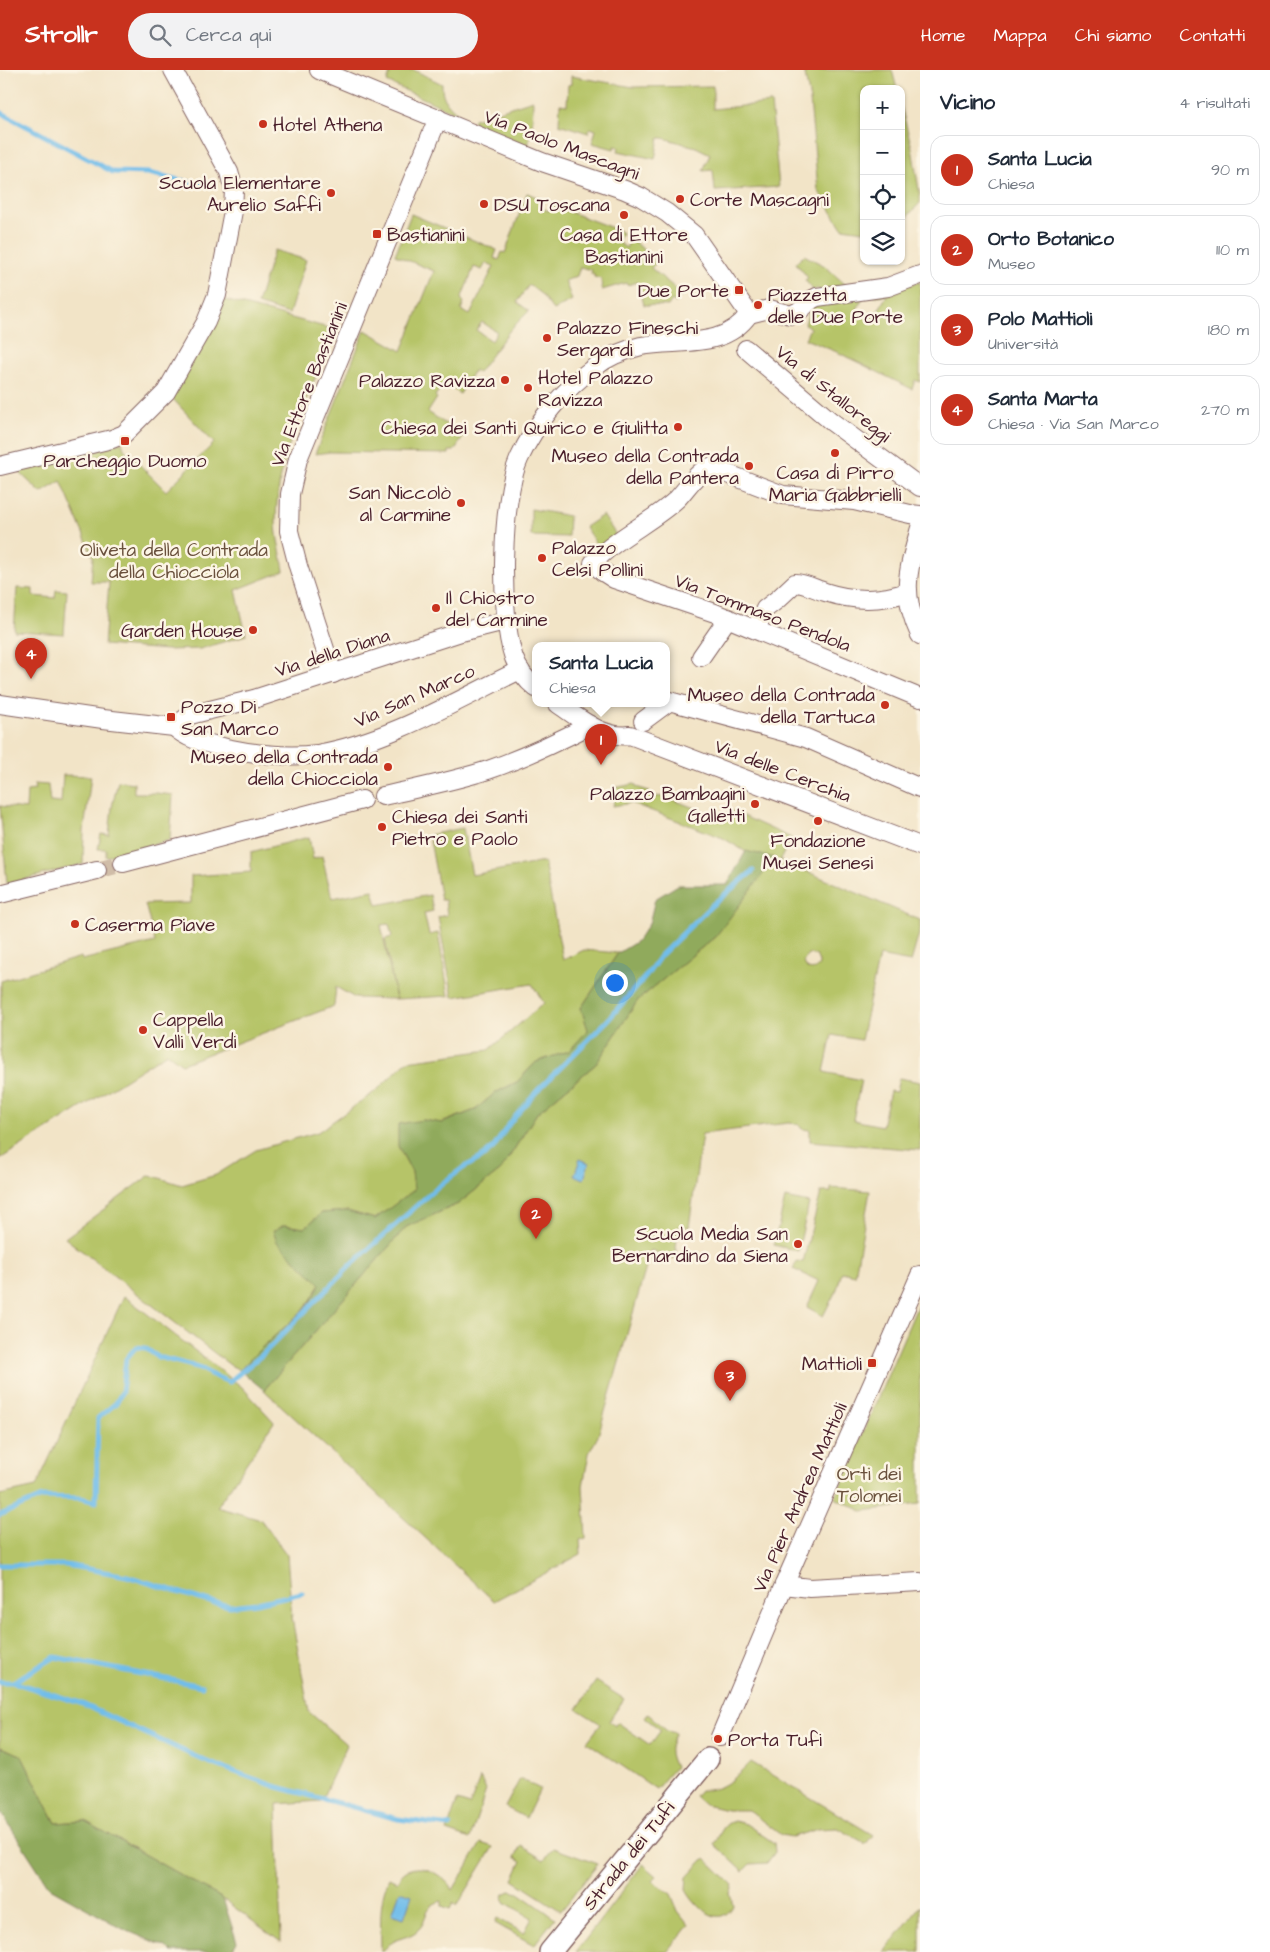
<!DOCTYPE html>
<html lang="it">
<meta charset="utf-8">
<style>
:root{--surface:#fff;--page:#f2f2f3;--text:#1f2937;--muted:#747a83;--line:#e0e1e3;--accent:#c8321e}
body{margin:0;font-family:"Architects Daughter",sans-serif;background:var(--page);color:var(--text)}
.controls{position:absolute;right:15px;top:15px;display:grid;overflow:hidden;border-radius:10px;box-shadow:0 1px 4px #0004}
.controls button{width:45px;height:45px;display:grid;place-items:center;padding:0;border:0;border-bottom:1px solid var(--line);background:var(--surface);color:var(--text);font:25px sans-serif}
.you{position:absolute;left:614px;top:912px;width:18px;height:18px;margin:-12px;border:4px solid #fff;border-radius:50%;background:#1a73e8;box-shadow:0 0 0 8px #1a73e833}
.badge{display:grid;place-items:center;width:32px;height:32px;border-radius:50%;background:var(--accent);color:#fff;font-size:16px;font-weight:700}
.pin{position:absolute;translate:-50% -41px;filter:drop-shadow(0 1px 2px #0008)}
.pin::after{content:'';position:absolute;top:26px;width:18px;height:15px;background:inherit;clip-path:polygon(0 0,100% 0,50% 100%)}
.popup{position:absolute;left:532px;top:572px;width:138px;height:65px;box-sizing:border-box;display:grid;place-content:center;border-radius:10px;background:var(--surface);filter:drop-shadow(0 1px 4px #0005);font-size:16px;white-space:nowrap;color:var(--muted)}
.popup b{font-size:19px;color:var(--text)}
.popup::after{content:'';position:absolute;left:50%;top:100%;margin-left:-10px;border:10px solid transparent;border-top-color:var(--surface)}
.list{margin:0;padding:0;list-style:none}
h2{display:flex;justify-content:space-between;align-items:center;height:65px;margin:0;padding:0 20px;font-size:21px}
h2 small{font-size:16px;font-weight:400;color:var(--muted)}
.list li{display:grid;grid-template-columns:32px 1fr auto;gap:15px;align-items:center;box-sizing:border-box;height:70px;margin:0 10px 10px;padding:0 10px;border:1px solid var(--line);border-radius:15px}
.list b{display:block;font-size:19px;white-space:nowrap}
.list p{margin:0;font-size:16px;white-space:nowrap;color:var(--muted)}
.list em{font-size:16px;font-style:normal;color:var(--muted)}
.icon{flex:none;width:28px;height:28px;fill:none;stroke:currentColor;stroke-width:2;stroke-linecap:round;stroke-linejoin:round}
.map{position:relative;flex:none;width:920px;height:1882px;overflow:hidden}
header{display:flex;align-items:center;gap:30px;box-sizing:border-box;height:70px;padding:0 25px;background:var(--accent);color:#fff}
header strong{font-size:24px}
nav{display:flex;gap:28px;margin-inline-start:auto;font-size:18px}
.search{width:350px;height:45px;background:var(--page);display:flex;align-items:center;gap:12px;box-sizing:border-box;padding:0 18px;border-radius:28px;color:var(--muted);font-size:19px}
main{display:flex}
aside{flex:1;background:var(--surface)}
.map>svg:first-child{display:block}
</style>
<header>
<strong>Strollr</strong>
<div class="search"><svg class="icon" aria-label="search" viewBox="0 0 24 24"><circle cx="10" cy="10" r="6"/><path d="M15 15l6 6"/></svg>Cerca qui</div>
<nav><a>Home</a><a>Mappa</a><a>Chi siamo</a><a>Contatti</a></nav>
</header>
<main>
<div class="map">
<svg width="920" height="1882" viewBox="0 0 920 1882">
<rect width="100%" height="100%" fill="#fcf5e5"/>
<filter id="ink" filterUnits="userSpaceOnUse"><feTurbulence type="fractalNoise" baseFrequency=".02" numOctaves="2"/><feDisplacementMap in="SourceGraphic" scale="10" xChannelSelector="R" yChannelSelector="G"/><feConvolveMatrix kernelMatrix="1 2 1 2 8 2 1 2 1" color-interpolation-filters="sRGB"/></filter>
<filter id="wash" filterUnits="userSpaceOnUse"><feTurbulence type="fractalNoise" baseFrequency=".0096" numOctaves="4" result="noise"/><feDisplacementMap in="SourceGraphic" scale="20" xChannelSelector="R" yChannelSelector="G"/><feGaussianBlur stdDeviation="1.12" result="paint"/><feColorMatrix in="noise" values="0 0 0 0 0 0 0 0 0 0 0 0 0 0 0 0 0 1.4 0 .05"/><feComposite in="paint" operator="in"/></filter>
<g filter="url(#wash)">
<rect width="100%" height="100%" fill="#f2e4c7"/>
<g fill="#b6c467" stroke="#807249" fill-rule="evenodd">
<path d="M391,0h23l28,14c-1,15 8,24 20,32l-75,-34z"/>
<path d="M804,0h88l5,19h-33v142l-22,-3 -24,-38 -8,-90z"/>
<path d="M571,6l62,11 80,-1v23l58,-6 8,84 -64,4 -2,-21 -10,1 7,-17 -14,-7 -33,-9h-4l-4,21 -37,-8 1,-4 -4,-1 -1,3 -22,-6 4,-13 -6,-2 -2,5 -29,-9 1,-20 7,1 1,-20 3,-1z"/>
<path d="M533,30l-1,35h-2l-2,14 -55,-27 1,-3z"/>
<path d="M901,36l11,42 8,48v7l-19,20z"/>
<path d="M527,123l17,7 -3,8 8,3 2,-6 67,25 4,3 -4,9 8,6 5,-9 12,10 13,14 -5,5 31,26 -6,9 -4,-3 -4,6 -24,-1 -6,-23 -11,3 -1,-2 -24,7 -1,-11 -7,-2v-3h-3l1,-4 -12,-3 -3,9 -12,5 7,19 -19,10 -12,-16 -12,-9 -12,17 12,9 -19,19 -32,43 -4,-3 -14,24 -16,-11 -9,13 2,2 -9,14 36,24 -10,15h-5v3l-119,-2 -15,2 50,-124 37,21 32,-80 -39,-16 16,-41 86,36 -3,8 5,2 3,-8 3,1zM486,193l8,3 -24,49 -9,-5 3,-8 -3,-3 13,-32 8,3zM482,252l15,10 -5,9 -16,-11z"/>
<path d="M274,180l32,10 -17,54 -32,-10z"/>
<path d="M804,185l21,11 23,21 -28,4 -3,-3 -3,3 -9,-11 3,-2 -12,-15z"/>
<path d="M920,212v100l-5,-2 -3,9 -75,-37 -32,-13 5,-11 -5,-4 4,-13 7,-8zM887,225l-13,23 -17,-8 6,-13z"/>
<path d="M225,230l111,30c-25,61 -60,124 -60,192 0,16 6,33 8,49l-48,19 10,45 -46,14 -33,1 -63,-5 5,-63h-18l2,-25 -32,-76 -20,12 -24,-23 105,-28 2,7 42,42 48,-48 -42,-45z"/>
<path d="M531,439l38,7 -1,21 -37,-1z"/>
<path d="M603,445l13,20 -18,12 -13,-20z"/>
<path d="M17,518l16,1v7l22,2 1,-8 11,1 -3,43 -50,-3z"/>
<path d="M63,705l28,1 -7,55 -1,33 -76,20 -7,-78 26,3 1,-18 8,-1 -1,-6 14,1 2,17 11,1z"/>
<path d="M118,711l16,2v10h22l17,2 -3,45 -64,17v-8h-8l3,-15 8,1 3,-28z"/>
<path d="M635,714l1,3 13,4 1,5 16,1 36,14 13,3 1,-2 12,4 2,-6 61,28 -11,22 140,60v10l-9,32 -32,-6 -18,84 -29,-5 -8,37 37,8 -8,40 29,6 8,-35 6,1 3,-14 21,4v68l-110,-9v-11l-8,-1 -4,-5 -10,-1 -86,11 -13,93h-11l-3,33 -24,-10 -53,186 -9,17 -6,33 3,52 -6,2 1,14 -87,47 -230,-211 142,-163 52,-23 43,-34 36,-57 59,-49 42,-64 78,-64 30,-84 -23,-14 -92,-35 -18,3 3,-12 -3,-6zM810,884l6,1 3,7c0,6 -5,9 -11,7l-5,-6 3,-7z"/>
<path d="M463,758l9,47 72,-13 19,98 21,-10 34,3 -37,55 8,22 -20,21 -33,11 -19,20 -22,11 -20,17 -34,13 -18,-3 -25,26 14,26 3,18 -40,29 -28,-8 -25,2 -18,15 -20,-3 -7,17 43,41c-10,26 -33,41 -52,59 -10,8 -19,19 -28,28l-10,-5 -165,-127 85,-63 32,10 34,-10 40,-25 62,-18 58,-41 31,-30 82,-11 55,-47 -12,-19 -79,13 -15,-80 9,-2 -2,-15h-4l-12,-65z"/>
<path d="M309,767l4,22 9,-3 10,42 41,-8 4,15 53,-10 3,16 -9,2 5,22 9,-2 11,63 -53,3 -11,-60 7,-2 -3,-13 -8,1 15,74 -41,-1 -19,-11 -2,19 -152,58 -15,-11 -167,106 1,-178 80,-24 1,3 73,-18 -10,-38 46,-1v-27l60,-4v-20z"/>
<path d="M831,1118l39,3 -15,84 -13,-3 -5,17 -14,27 -16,-9 12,-26 -26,-12 4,-8 6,1 18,-70h10z"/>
<path d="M785,1128l24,5 -11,48 -24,-6z"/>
<path d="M124,1226l118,91 32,35 -57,85 44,13 26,35 5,63 17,94 38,33 -26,56 -44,3 4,138 -58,-43 -138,-78 -29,2 -35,-68 -21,-8v-252l36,-8z"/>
<path d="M920,1230v204l-58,7 -27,-13z"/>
<path d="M596,1611l28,18 -15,22 6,5 2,-4 33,23 11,-15 -16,-12 3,-4 19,17 9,2c-8,12 -8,21 -1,34l-19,22 -69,-47 14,-18 -24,-15z"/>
<path d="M751,1692l122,73 -8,10 -2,-3 -25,-14 -20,1 -26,8 -11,-2 -33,-25h-21l-22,-5 -10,-9 5,-6c23,2 36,-13 51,-28z"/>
<path d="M480,1708l6,12 -16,49 -23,-8 10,-30 13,4z"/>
<path d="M520,1709l20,10 -14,29 -21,-11z"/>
<path d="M734,1751l12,3 28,19 1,9 -8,11 -17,1 -7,7 -29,-27c7,-10 8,-20 20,-23z"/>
<path d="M481,1773l12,4 -36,59 -4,-3 -3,6 -8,-3v-5c-21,5 -12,18 -24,29 -7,7 -17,7 -25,12 -5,2 -8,8 -12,10 0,-24 -3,-51 8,-74l8,4c13,-27 45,-10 56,8z"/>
<path d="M521,1776l23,14 9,-12 45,16 -37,47 -48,-31 9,-19 -7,-4z"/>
<path d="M705,1788l28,27 -3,8 3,13c-14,25 -38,-1 -47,-17l1,-12z"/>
<path d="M643,1794l14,12 -5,5 19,13 7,17 11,14 -22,27h-91z"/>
<path d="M510,1821l9,2 36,25 -21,27 -39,-22 2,-5 27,15 8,-15 -26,-15 -3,-5 1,-4z"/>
<path d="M920,1836v46h-36z"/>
</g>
<g fill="#90aa5c" stroke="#6d6444">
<path d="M746,781l29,7 -59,78 -78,64 -42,64 -59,49 -36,57 -43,34 -52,23 -142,163 -24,-20c9,-9 18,-20 28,-28 19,-18 42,-33 52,-58l-43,-42 -4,-11 11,-6 20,3 18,-15 25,-2 28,8 39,-29 -2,-18 -14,-26v-22l25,-4 19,3 33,-13 20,-17 22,-11 19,-20 33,-11 19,-21 -7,-22 37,-55 18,-11 13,-18 6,-25 23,-14h49z"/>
<path d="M0,1677l21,8 35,68 29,-2 138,78 14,43 -6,10h-60l-5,-5 -43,-18 -73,-41 -50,-77z"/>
</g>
<g fill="#71bdea" stroke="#5e6e8a">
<path d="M580,1089l9,4 -5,16 -10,-3z"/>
<path d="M400,1821l12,4 -8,23 -12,-4z"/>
</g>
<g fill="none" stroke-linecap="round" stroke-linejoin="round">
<g stroke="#71bdea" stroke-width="5">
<path d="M0,42l113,60 35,1 53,12"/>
<path d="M0,1445l42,-18 39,1 15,4 2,-84 18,-15 6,-11 4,-33 10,-12 9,1 13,9 43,11 9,6 19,8 34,-28 89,-90 83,-75 28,-21 18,-10 13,-11 15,-23 28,-33 70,-70 39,-45 14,-20 52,-51 41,-34"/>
<path d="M0,1495h66l61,11 79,25 24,5 27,-3 45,-10"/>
<path d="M0,1612h13l67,21 125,58 69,25 124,33 52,7"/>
<path d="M13,1612l42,-25 147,29"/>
</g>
</g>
</g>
<g filter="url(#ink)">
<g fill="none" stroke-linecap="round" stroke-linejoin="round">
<path stroke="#d0bda8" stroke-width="18" stroke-dasharray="18 9" stroke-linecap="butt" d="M97,800l26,-7"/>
<g stroke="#856462" stroke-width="20">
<g id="minor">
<path d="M319,0l223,92 83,28 16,7 26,16 27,22 55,79"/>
<path d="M749,244l20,-5 22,6 8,-4 12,-11 6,-3 71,-10 32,-12"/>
<path d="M746,279l86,73 88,65"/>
<path d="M0,396l112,-27 12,-5 42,-42 40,-70 11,-27 16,-84 1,-21 -5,-18 -56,-102"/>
<path d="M920,445l-10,-1 -56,-13 -71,-6 -73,-28c-12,3 -24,23 -33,32 -26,24 -59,37 -84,64l10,9 11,7 101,34 205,85"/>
<path d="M920,458c-12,43 -20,64 0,107"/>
<path d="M756,559l9,-20 13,-10 17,-16c10,0 20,6 30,9 28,9 54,10 82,0"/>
<path d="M701,587l27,-39"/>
<path d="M333,604l-35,-108 -9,-35 1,-37 8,-35 140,-341"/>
<path d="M536,618c-10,-8 -18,-19 -22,-30 -15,-43 -13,-159 5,-199 17,-37 45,-70 77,-93 13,-10 29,-16 45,-20 38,-7 83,4 108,-32"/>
<path d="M666,633l3,-2 137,37 114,50"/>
<path d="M0,634l103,15 71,8c15,14 34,16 52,21 29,6 62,10 91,6 70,-12 139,-53 203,-84"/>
<path d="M558,634c21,14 45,35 72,31l290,111"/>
<path d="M643,651l23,-17"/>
<path d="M174,657l16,-12 64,-16 207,-67 44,-11"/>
<path d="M383,726c35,-8 71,-15 105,-26 35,-12 69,-28 102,-45"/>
<path d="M123,793l239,-63"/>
<path d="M0,824l97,-24"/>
<path d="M784,1515l26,3 110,-6"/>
<path d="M720,1667l64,-152 136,-310"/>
</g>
</g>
<g stroke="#856462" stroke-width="24">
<path id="tertiary" d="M550,1882l158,-193"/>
</g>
<use href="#minor" stroke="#fff" stroke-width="18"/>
<use href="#tertiary" stroke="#fff" stroke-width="21"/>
</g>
</g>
<g fill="#c8321e" stroke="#fcf5e5" stroke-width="2">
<circle cx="263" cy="54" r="5"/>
<circle cx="331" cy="123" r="5"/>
<circle cx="680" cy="129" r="5"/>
<circle cx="484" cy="134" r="5"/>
<circle cx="624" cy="145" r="5"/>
<rect x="372" y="159" width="10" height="10" rx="2.5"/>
<rect x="734" y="215" width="10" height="10" rx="2.5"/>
<circle cx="758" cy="235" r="5"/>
<circle cx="547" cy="268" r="5"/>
<circle cx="505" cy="310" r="5"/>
<circle cx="528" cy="318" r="5"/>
<circle cx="678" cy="357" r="5"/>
<rect x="120" y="366" width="10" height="10" rx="2.5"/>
<circle cx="835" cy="383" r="5"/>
<circle cx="749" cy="396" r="5"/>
<circle cx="461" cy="433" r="5"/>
<circle cx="542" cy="488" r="5"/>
<circle cx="436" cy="538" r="5"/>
<circle cx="253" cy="560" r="5"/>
<circle cx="885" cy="635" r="5"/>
<rect x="166" y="642" width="10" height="10" rx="2.5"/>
<circle cx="388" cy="697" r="5"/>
<circle cx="755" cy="734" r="5"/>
<circle cx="818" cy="751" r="5"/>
<circle cx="382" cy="757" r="5"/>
<circle cx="75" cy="854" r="5"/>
<circle cx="143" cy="960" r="5"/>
<circle cx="798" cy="1174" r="5"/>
<rect x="867" y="1288" width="10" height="10" rx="2.5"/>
<circle cx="718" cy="1669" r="5"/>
</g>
<g text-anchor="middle" stroke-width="5" stroke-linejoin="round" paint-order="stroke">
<g font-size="19" fill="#4a1f2b" stroke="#fcf5e5" text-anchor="start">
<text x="273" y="61">Hotel Athena</text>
<text x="321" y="119" text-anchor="end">Scuola Elementare<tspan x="321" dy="22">Aurelio Saffi</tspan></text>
<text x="690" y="136">Corte Mascagni</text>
<text x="494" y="141">DSU Toscana</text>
<text x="387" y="171">Bastianini</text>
<text x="624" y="171" text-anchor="middle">Casa di Ettore<tspan x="624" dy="22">Bastianini</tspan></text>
<text x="729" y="227" text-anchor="end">Due Porte</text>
<text x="768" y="231">Piazzetta<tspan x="768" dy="22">delle Due Porte</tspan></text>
<text x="557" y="264">Palazzo Fineschi<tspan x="557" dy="22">Sergardi</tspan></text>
<text x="538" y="314">Hotel Palazzo<tspan x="538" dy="22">Ravizza</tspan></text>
<text x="495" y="317" text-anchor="end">Palazzo Ravizza</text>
<text x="668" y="364" text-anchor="end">Chiesa dei Santi Quirico e Giulitta</text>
<text x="739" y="392" text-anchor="end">Museo della Contrada<tspan x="739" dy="22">della Pantera</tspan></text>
<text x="125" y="397" text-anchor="middle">Parcheggio Duomo</text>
<text x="835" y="409" text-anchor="middle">Casa di Pirro<tspan x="835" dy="22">Maria Gabbrielli</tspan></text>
<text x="451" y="429" text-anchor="end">San Niccolò<tspan x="451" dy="22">al Carmine</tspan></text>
<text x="552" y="484">Palazzo<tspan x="552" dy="22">Celsi Pollini</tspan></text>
<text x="446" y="534">Il Chiostro<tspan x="446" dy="22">del Carmine</tspan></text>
<text x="243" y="567" text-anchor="end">Garden House</text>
<text x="875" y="631" text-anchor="end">Museo della Contrada<tspan x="875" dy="22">della Tartuca</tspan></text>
<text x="181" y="643">Pozzo Di<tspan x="181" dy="22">San Marco</tspan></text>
<text x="378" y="693" text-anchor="end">Museo della Contrada<tspan x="378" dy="22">della Chiocciola</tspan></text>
<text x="745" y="730" text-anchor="end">Palazzo Bambagini<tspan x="745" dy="22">Galletti</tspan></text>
<text x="392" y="753">Chiesa dei Santi<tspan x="392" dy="22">Pietro e Paolo</tspan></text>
<text x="818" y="777" text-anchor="middle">Fondazione<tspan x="818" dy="22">Musei Senesi</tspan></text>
<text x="85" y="861">Caserma Piave</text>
<text x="153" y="956">Cappella<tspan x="153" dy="22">Valli Verdi</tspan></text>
<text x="788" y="1170" text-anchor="end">Scuola Media San<tspan x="788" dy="22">Bernardino da Siena</tspan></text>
<text x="862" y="1300" text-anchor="end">Mattioli</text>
<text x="728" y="1676">Porta Tufi</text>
</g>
<g font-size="19" fill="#4a1f2b" stroke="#fcf5e5">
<text transform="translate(562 74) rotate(21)" y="7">Via Paolo Mascagni</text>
<text transform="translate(308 314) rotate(-68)" y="7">Via Ettore Bastianini</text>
<text transform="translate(834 323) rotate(39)" y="7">Via di Stalloreggi</text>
<text transform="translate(763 542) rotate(21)" y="7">Via Tommaso Pendola</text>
<text transform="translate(332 582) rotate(-18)" y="7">Via della Diana</text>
<text transform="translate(414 625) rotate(-24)" y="7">Via San Marco</text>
<text transform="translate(783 700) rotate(21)" y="7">Via delle Cerchia</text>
<text transform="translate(799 1427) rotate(-66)" y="7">Via Pier Andrea Mattioli</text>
<text transform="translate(628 1785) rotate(-51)" y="7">Strada dei Tufi</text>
</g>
<g font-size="19" fill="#6a513d" stroke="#fcf5e5">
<text x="174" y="486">Oliveta della Contrada<tspan x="174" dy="22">della Chiocciola</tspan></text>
<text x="869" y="1410">Orti dei<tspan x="869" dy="22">Tolomei</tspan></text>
</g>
</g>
</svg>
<div class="controls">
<button>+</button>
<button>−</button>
<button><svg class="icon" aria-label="locate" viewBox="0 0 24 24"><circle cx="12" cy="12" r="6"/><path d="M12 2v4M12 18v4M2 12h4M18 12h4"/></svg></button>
<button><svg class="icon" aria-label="layers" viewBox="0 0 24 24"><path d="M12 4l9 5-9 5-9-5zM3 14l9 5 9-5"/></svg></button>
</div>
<div class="you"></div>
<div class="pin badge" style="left:601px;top:695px">1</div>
<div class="popup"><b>Santa Lucia</b>Chiesa</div>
<div class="pin badge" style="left:536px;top:1169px">2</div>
<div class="pin badge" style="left:730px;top:1331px">3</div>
<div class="pin badge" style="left:31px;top:609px">4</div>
</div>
<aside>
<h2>Vicino<small>4 risultati</small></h2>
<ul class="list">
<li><span class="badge">1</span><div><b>Santa Lucia</b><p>Chiesa</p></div><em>90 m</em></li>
<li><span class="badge">2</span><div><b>Orto Botanico</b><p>Museo</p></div><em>110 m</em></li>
<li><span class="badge">3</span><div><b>Polo Mattioli</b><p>Università</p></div><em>180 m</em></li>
<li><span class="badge">4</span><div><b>Santa Marta</b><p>Chiesa · Via San Marco</p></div><em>270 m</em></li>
</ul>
</aside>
</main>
